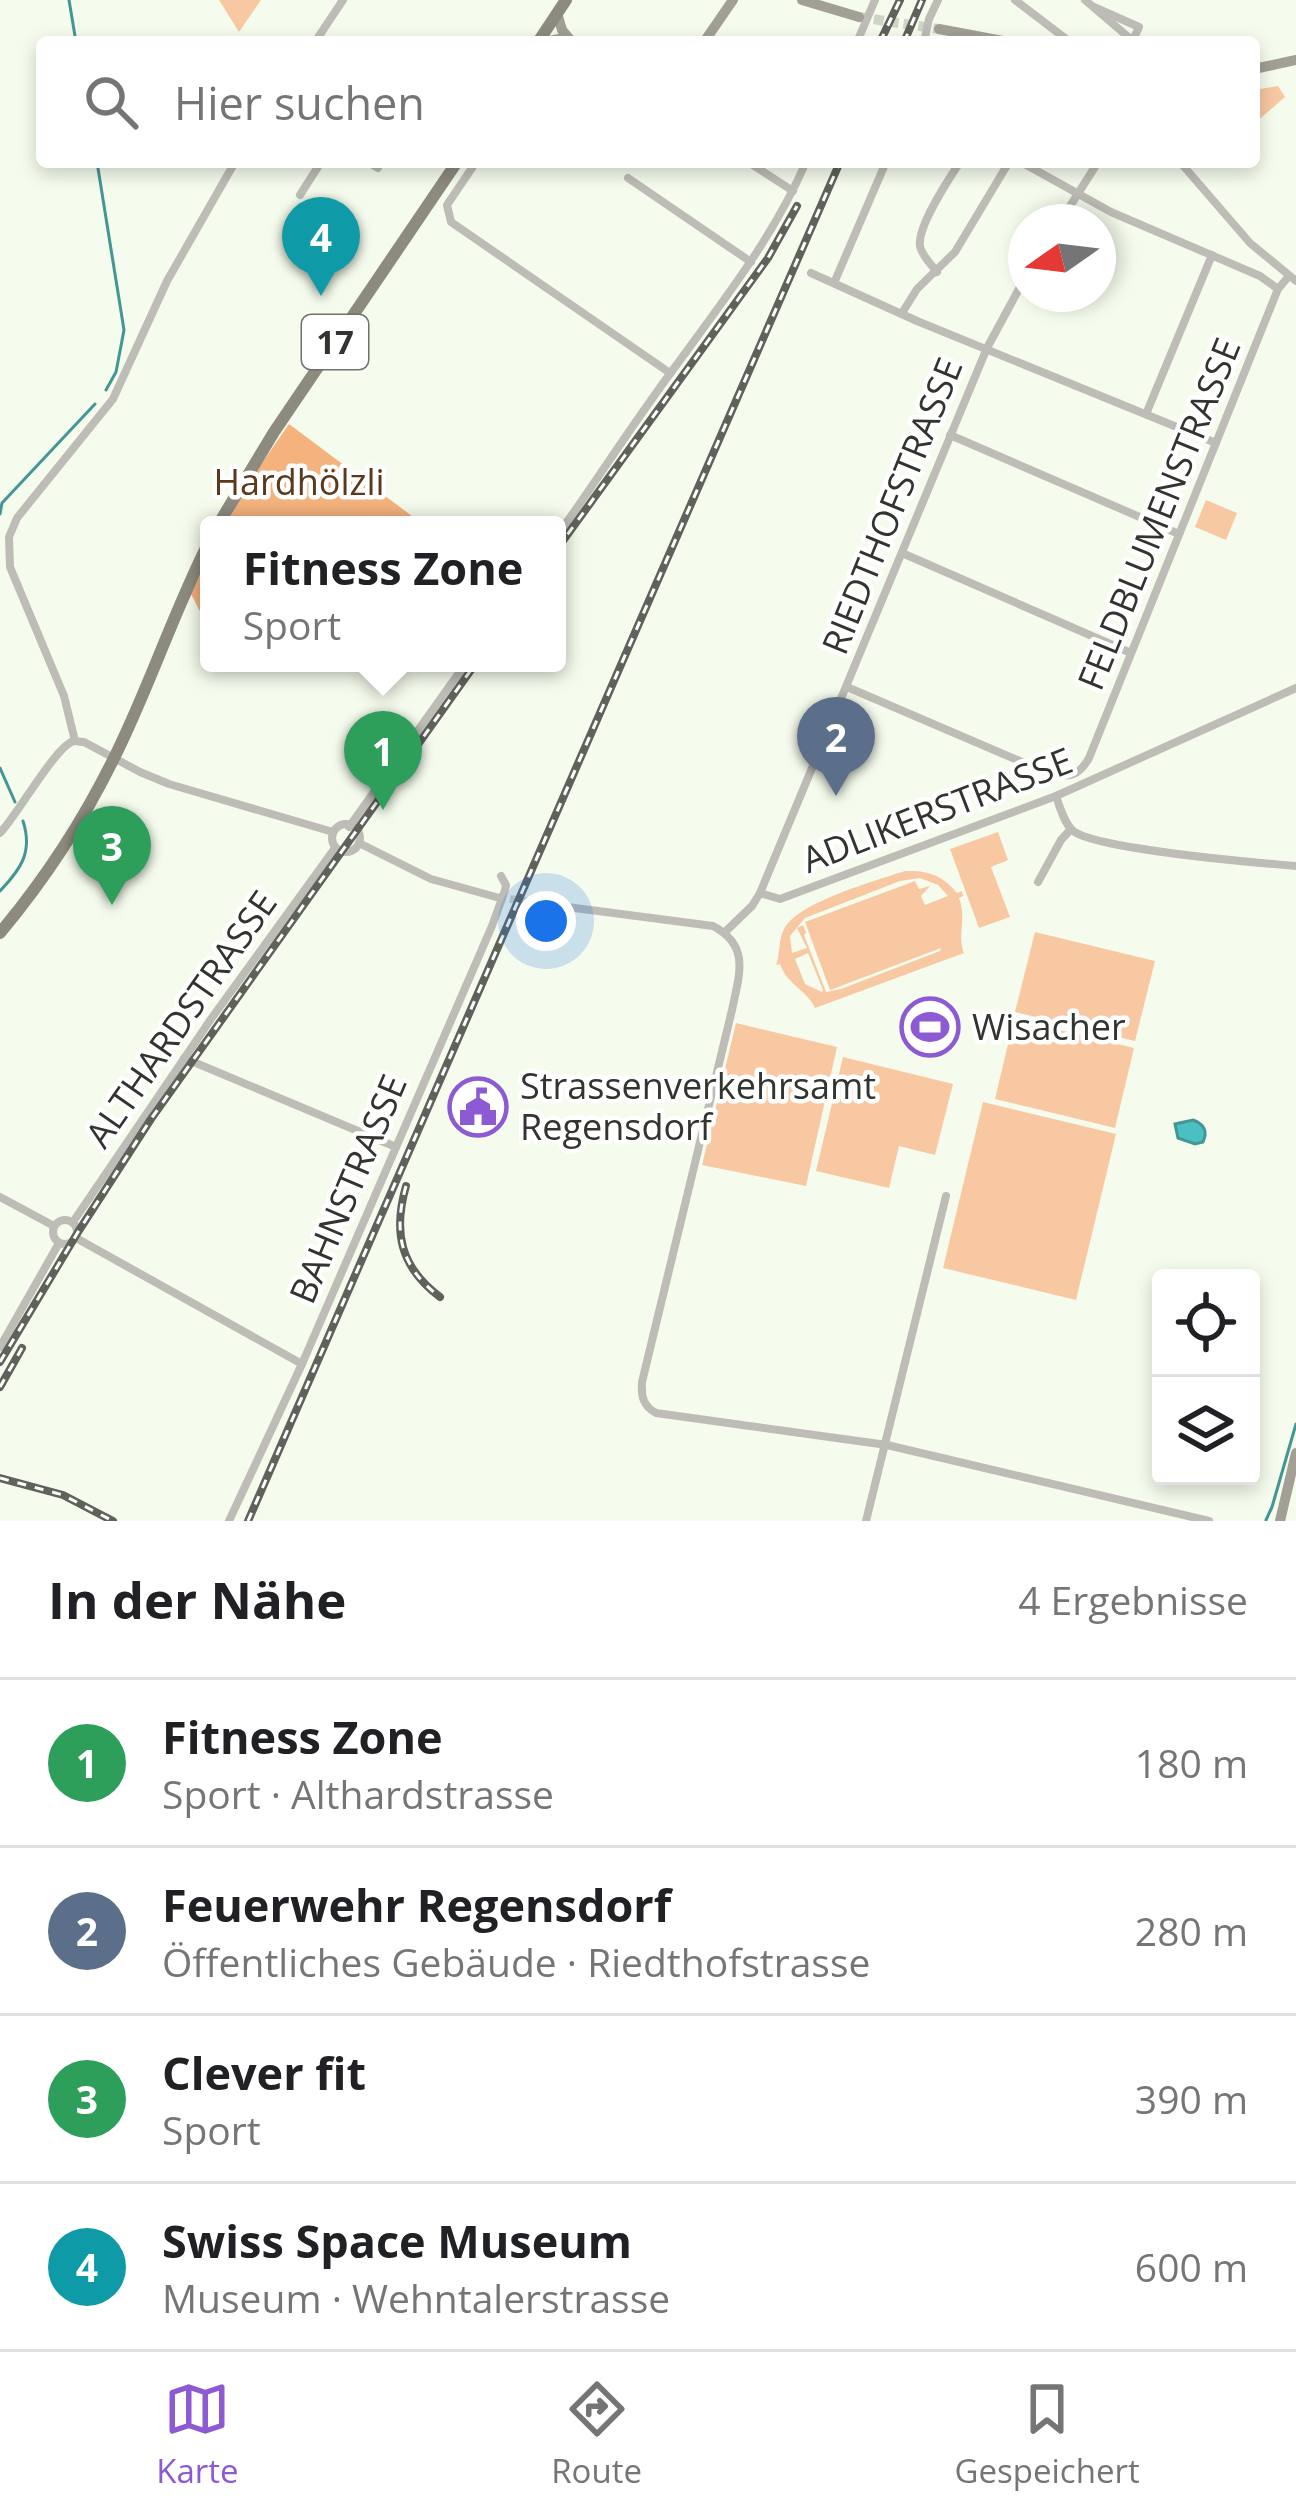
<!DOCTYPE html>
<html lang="de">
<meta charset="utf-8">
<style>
:root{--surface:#fff;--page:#f6f6f6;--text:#202124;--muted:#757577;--line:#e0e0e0;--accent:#8c5ad3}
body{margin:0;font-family:"Open Sans",sans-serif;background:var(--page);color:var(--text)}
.controls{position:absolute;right:36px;bottom:36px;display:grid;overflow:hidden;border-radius:12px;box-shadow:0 6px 18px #0003}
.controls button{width:108px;height:108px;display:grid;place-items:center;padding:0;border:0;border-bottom:3px solid var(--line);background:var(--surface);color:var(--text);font:60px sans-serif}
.compass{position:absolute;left:1008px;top:204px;width:108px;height:108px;border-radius:50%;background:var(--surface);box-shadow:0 6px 18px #0003;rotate:256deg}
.you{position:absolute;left:546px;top:921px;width:42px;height:42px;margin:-30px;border:9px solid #fff;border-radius:50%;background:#1a73e8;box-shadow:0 0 0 18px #1a73e833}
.badge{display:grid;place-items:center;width:78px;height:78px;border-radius:50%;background:var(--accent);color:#fff;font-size:39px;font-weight:700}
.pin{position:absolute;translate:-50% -99px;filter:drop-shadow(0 3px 6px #0008)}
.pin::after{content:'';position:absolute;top:63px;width:42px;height:36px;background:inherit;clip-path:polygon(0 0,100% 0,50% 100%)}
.popup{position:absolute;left:200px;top:516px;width:366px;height:156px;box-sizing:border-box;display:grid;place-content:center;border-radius:12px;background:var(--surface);filter:drop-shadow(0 3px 9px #0005);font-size:39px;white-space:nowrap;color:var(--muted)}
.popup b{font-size:45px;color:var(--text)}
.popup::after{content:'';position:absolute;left:50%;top:100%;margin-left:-24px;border:24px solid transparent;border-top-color:var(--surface)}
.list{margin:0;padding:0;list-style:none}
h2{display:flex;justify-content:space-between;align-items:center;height:156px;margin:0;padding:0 48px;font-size:51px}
h2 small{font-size:39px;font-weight:400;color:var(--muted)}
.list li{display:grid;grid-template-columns:78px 1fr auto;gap:36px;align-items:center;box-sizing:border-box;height:168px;padding:0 48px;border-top:3px solid var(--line)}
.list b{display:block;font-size:45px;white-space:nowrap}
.list p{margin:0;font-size:39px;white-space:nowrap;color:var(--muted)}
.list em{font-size:39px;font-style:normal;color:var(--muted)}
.icon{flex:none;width:66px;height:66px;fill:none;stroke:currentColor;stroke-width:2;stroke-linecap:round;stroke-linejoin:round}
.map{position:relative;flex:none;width:1296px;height:1521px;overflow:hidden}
.search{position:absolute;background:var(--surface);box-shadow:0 6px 18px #0003;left:36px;right:36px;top:36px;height:132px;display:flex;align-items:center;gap:30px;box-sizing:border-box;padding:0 42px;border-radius:12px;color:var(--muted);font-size:45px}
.sheet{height:828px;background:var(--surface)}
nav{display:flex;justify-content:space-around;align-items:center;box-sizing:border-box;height:168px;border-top:3px solid var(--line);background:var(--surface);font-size:33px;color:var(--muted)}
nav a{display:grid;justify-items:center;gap:6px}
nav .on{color:var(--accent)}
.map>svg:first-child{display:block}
</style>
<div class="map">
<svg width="1296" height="1521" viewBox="0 0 1296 1521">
<rect width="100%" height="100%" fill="#f5fced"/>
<g fill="#f8c8a2" fill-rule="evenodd">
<path d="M219,0h42l-22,32z"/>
<path d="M1278,86l7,11 -31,27v-34z"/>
<path d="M1206,500l31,13 -11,27 -31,-13z"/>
<path d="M998,832l10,28 -17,7 19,50 -31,11 -29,-79z"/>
<path d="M905,871c22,-1 38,4 52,22l5,-2 1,5 -4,2c8,20 -2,37 5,55l-149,55c-8,-18 -27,-22 -35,-44l-4,1c4,-9 2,-24 8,-36 14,-27 91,-48 121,-58zM920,878l18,7 10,11 -23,9 -4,-9 9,-10 -11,3 -4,-8 -110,41 25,68 111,-42 -1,3 -99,38 -15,3 -22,-57 2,-2 -3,-8 -6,3 10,20 -15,5 -2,-17 15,-18 95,-37zM808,953l15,37 -1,2 -17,-8 -10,-25z"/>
<path d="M1035,932l120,29 -20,80 -120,-29z"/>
<path d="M1014,1019l120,29 -19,80 -120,-29z"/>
<path d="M736,1023l101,24 -31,139 -104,-21z"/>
<path d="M843,1057l110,27 -18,71 -36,-9 -10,42 -73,-17z"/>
<path d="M983,1102l133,32 -40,166 -133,-32z"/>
</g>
<g fill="#f4b27d">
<path d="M289,424l135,101h-198l20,-39z"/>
<path d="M209,557v72l-18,-35z"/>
</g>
<path fill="#4bc0c2" stroke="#449696" stroke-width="3" d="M1193,1120c11,4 15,11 10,22l-8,2 -17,-6 -3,-14z"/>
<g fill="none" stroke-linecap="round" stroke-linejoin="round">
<g stroke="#449696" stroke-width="3">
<path d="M69,0l7,42"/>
<path d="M97,162l27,168 -8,42 -10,18"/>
<path d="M0,514l2,-11 93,-99"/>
<path d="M0,768l15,34"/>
<path d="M0,891c21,-22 33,-39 23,-70"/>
<path d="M1266,1520l6,-13 24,-83"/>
</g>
<path stroke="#ced4c7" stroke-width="8" stroke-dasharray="8 4" stroke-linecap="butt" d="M498,897l31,5"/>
<path stroke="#ced4c7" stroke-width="10" stroke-dasharray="10 5" stroke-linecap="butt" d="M859,17l80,12"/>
<g stroke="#bebcb6" stroke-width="8">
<path d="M1015,0l55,42"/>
<path d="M1085,0l48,41"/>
<path d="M1094,7l45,20 -7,15"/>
<path d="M315,42l28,-42"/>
<path d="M857,42l18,-42"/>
<path d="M924,42l5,-23 9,-19"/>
<path d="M368,162l10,6"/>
<path d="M476,162l-29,43 4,17 219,151"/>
<path d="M748,162l45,29"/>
<path d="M1021,162l90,50 149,64 18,13"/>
<path d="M1180,162l70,81 46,38"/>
<path d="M628,178l123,84"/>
<path d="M300,195l21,-33"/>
<path d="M1060,222l38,-60"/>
<path d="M937,272c-6,-8 -15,-16 -17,-26 -3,-20 29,-67 40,-84"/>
<path d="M811,273l106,48 299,122"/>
<path d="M834,283l52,-121"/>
<path d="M902,313l15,-24 38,-37 54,-90"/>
<path d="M1146,414l66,-159"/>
<path d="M950,435l229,99"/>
<path d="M557,536c40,-56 77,-114 118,-169 48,-66 98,-129 131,-205"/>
<path d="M902,553l229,100"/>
<path d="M847,687l203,87c19,4 29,2 39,-16l189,-469 11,-13"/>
<path d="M75,741l-11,-45 -54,-129 -1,-30 8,-19 96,-119 54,-118 68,-119"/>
<path d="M1056,796c4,12 8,26 16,34 20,19 188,33 224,36"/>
<circle cx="346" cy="838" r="14"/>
<path d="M349,827l117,-164"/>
<path d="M0,833c17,-17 56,-88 74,-92 3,0 7,1 10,1l56,30 29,12 164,48"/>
<path d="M359,843l72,36 65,18"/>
<path d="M1038,882l23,-42 10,-11"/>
<path d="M760,893l20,6 276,-103 240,-108"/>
<path d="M529,902l184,24c38,20 26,49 19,84l-90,372c-1,14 1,24 14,31l231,32 322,76"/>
<path d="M725,932l27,-26 8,-13 227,-545 39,-72"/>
<path d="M184,1058l212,89"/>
<path d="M0,1197l54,29"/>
<circle cx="65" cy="1232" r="12"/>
<path d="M73,1222l138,-203 124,-171"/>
<path d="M76,1238l226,126"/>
<path d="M0,1347l59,-104"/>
<path d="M229,1521l73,-157 190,-438 13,-36 1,-5 -5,-9"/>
<path d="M866,1521l80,-325"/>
</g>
<g stroke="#a29f95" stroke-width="10">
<path d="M802,0l57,17"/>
<path d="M557,13l5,17 10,12"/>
<path d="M939,29l69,13"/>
<path d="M545,42l14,-3 11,2"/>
<path d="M704,42l29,-42"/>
<path d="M1254,69l42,-9"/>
<path d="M1280,1521l16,-68"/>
</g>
<g stroke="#8d8a7e" stroke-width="12">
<path d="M538,42l28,-42"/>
<path d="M218,525l56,-93 183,-270"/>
<path d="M0,933c45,-54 85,-115 116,-179 34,-69 58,-143 93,-212"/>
</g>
<g stroke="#5f625b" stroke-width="8">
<g id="rail">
<path d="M880,42l20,-42"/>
<path d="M904,42l18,-42"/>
<path d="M557,549l211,-291 29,-52"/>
<path d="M406,1186c-13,46 -6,81 34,111"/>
<path d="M0,1362l78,-130 73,-113 325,-456"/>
<path d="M0,1387l22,-39"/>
<path d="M0,1478l63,17 50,26"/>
<path d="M248,1521l592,-1359"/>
</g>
</g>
<use href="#rail" stroke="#fff" stroke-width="3" stroke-dasharray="9" stroke-linecap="butt"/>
</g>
<defs>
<g id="stadium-ring" transform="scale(3)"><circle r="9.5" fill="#fff" stroke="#8c5ad3" stroke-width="1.5"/><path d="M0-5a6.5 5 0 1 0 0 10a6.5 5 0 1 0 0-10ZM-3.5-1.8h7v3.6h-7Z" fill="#8c5ad3"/></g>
<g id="civic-ring" transform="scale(3)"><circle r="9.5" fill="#fff" stroke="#8c5ad3" stroke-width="1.5"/><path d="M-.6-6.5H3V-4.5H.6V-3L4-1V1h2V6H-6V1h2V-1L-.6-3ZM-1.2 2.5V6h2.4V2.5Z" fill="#8c5ad3"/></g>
</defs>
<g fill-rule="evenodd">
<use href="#stadium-ring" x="930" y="1027"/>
<use href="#civic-ring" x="478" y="1107"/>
</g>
<g text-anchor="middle" stroke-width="9" stroke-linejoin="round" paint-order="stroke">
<rect fill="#fff" stroke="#70716d" stroke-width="3" x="302" y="315" width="66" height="54" rx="9"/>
<g font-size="33" font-weight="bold" fill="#32342f">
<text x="335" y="354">17</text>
</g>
<g font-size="36" fill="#5a391c" stroke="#fff">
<text x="299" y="495">Hardhölzli</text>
</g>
<g font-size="36" fill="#32342f" stroke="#fff">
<text transform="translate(892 506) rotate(-68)" y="13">RIEDTHOFSTRASSE</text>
<text transform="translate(1159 514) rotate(-68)" y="13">FELDBLUMENSTRASSE</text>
<text transform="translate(937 810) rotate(-21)" y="13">ADLIKERSTRASSE</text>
<text transform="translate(181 1019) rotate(-55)" y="13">ALTHARDSTRASSE</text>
<text transform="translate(348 1189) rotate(-67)" y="13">BAHNSTRASSE</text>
</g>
<g font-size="36" fill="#32342f" stroke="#fff" text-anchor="start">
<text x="972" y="1040">Wisacher</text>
<text x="520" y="1099">Strassenverkehrsamt<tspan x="520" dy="41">Regensdorf</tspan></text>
</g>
</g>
</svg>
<div class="controls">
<button><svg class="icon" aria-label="locate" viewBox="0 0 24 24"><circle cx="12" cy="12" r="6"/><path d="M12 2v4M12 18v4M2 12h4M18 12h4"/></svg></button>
<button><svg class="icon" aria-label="layers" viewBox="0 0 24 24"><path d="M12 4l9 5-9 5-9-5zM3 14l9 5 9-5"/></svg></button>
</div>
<svg class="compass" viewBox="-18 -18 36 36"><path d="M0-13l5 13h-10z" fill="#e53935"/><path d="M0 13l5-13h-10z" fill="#757577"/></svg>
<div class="you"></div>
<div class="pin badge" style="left:383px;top:810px;background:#2e9e5b">1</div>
<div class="popup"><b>Fitness Zone</b>Sport</div>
<div class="pin badge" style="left:836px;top:796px;background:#5c6f8a">2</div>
<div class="pin badge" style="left:112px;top:905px;background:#2e9e5b">3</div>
<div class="pin badge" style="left:321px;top:296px;background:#0f9aa8">4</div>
<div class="search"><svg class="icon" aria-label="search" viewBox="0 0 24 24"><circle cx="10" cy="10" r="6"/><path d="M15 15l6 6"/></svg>Hier suchen</div>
</div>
<section class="sheet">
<h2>In der Nähe<small>4 Ergebnisse</small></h2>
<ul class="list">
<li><span class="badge" style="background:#2e9e5b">1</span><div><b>Fitness Zone</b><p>Sport · Althardstrasse</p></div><em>180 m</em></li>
<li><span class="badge" style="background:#5c6f8a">2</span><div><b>Feuerwehr Regensdorf</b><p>Öffentliches Gebäude · Riedthofstrasse</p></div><em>280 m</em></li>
<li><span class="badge" style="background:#2e9e5b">3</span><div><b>Clever fit</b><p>Sport</p></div><em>390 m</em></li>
<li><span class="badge" style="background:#0f9aa8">4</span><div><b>Swiss Space Museum</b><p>Museum · Wehntalerstrasse</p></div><em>600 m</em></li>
</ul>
</section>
<nav>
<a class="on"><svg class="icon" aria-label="map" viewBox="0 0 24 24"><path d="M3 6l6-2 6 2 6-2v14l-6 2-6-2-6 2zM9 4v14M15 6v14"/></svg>Karte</a>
<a><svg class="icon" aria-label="directions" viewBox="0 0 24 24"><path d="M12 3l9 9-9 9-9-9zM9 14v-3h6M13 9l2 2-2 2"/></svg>Route</a>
<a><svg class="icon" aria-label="saved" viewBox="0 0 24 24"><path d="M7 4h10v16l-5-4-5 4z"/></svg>Gespeichert</a>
</nav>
